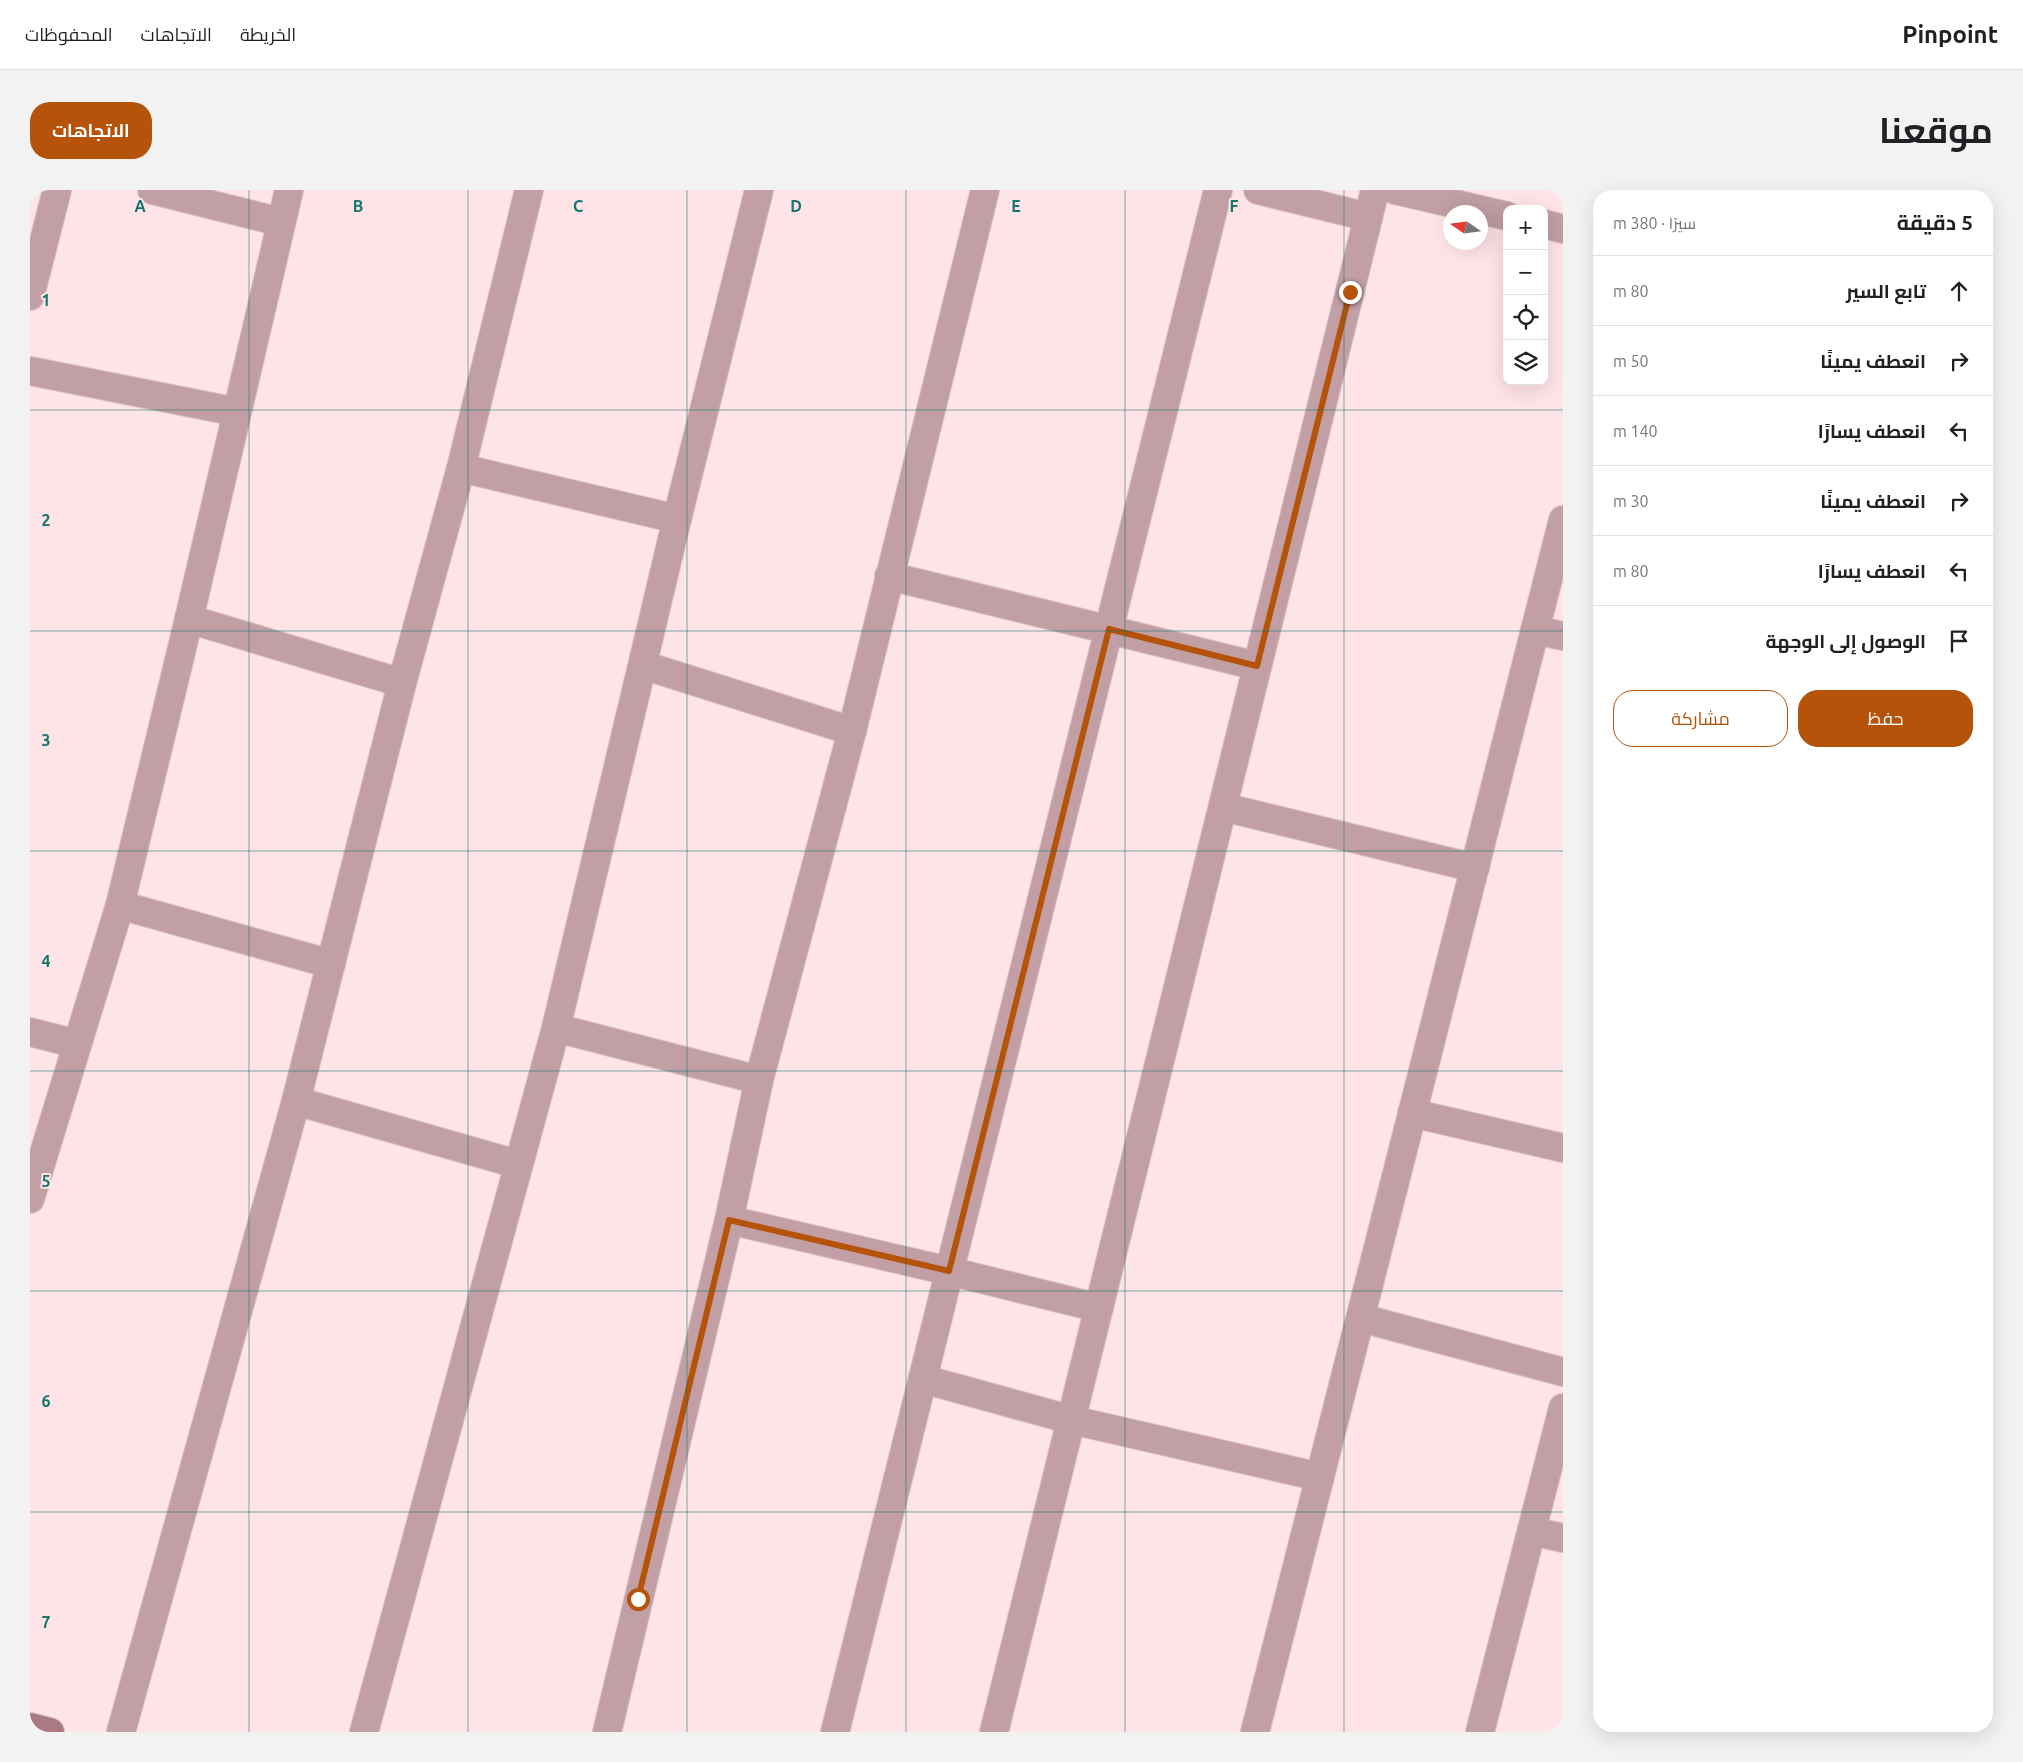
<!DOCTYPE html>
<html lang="ar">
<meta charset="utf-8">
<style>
:root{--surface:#fff;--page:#f2f2f2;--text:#202124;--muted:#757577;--line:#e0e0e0;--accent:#b45309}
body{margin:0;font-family:Ubuntu,Cairo,sans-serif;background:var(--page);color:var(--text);direction:rtl}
.controls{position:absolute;right:15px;top:15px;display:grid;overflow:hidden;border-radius:10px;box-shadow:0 5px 20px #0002}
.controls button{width:45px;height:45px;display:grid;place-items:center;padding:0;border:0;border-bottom:1px solid var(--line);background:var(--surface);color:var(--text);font:25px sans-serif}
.compass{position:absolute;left:1413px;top:15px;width:45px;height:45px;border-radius:50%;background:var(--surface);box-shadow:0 5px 20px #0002;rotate:283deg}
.stop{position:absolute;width:15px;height:15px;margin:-11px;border:4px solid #b45309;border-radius:50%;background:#fff}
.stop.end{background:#b45309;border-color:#fff;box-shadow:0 1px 5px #0008}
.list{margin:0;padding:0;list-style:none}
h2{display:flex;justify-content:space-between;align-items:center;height:65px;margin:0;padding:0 20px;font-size:21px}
h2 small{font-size:16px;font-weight:400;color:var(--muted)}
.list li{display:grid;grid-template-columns:32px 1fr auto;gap:15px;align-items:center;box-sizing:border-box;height:70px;padding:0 20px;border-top:1px solid var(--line)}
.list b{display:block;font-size:19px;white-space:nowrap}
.list em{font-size:16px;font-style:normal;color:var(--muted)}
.actions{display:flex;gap:10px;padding:15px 20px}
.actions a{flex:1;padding:11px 0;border:1px solid var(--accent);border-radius:20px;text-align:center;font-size:18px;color:var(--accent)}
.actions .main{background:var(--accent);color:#fff}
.icon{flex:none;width:28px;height:28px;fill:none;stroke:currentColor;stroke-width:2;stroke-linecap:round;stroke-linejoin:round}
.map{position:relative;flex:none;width:1533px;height:1542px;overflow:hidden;direction:ltr;border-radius:20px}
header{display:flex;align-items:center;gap:30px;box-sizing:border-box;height:70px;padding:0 25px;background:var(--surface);border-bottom:1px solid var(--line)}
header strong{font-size:24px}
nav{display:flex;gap:28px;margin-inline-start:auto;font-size:18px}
.intro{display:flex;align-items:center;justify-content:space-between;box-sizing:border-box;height:120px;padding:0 30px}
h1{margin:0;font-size:35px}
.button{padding:12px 22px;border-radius:20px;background:var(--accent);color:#fff;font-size:18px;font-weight:700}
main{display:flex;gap:30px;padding:0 30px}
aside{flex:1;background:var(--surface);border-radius:20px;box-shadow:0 5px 20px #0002}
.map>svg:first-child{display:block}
</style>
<header>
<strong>Pinpoint</strong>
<nav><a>الخريطة</a><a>الاتجاهات</a><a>المحفوظات</a></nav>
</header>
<div class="intro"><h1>موقعنا</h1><a class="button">الاتجاهات</a></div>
<main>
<aside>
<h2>5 دقيقة<small>سيرًا · 380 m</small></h2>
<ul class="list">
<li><svg class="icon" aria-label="ahead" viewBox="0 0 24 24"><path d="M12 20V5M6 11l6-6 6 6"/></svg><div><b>تابع السير</b></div><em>80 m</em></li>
<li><svg class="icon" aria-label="right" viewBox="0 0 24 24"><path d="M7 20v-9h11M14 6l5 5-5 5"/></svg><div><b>انعطف يمينًا</b></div><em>50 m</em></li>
<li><svg class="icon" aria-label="left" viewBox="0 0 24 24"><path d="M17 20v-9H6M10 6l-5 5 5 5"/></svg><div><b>انعطف يسارًا</b></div><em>140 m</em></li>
<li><svg class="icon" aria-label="right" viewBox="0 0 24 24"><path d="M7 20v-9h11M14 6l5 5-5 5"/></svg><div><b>انعطف يمينًا</b></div><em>30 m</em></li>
<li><svg class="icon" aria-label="left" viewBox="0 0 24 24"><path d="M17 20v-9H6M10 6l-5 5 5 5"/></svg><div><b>انعطف يسارًا</b></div><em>80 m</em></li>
<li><svg class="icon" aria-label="arrive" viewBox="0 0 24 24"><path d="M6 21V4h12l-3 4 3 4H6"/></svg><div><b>الوصول إلى الوجهة</b></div></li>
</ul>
<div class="actions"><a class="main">حفظ</a><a>مشاركة</a></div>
</aside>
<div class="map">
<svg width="1533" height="1542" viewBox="0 0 1533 1542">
<rect width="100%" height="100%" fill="#fee3e7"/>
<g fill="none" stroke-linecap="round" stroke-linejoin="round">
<g stroke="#d6bec2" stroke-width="30">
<g id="street">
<path d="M122,0l129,32"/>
<path d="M1228,0l110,27"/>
<path d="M1365,0l112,26"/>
<path d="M1514,34l19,5"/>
<path d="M0,106l27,-106"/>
<path d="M0,181l207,41"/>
<path d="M431,278l216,51"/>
<path d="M859,386l368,90"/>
<path d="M159,429l213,64"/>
<path d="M1505,440l28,6"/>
<path d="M613,475l209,66"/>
<path d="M1193,617l252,61"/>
<path d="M90,715l211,59"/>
<path d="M526,838l203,52"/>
<path d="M0,842l47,12"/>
<path d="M266,911l221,63"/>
<path d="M1382,923l151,35"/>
<path d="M0,1009l90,-294 69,-286 100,-429"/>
<path d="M699,1030l220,51 150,37"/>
<path d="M1331,1128l202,54"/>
<path d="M893,1189l149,41 248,57"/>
<path d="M1502,1341l31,7"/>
<path d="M91,1542l175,-631 106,-418 59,-215 68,-278"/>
<path d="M334,1542l192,-704 121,-509 82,-329"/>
<path d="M577,1542l122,-512 30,-140 93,-349 133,-541"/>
<path d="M805,1542l383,-1542"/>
<path d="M964,1542l381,-1542"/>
<path d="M1225,1542l308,-1212"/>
<path d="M1450,1542l83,-324"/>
</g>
</g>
<g stroke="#d6bec2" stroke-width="30">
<path id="secondary" d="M0,1537l20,5"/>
</g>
<use href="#street" stroke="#c19fa4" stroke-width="28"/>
<use href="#secondary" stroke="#aa7981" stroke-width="28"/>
</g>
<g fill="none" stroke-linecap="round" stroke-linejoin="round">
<path stroke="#b45309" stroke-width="6" d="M608,1409l91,-379 220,51 160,-642 148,37 93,-374"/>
</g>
<path fill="none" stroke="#0f766e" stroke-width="1" stroke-opacity="0.55" d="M219,0v1542M438,0v1542M657,0v1542M876,0v1542M1095,0v1542M1314,0v1542M0,220h1533M0,441h1533M0,661h1533M0,881h1533M0,1101h1533M0,1322h1533"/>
<g font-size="16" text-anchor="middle" font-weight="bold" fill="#0f766e" stroke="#fee3e7" stroke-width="4" stroke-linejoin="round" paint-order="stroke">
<text x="110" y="22">A</text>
<text x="328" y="22">B</text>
<text x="548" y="22">C</text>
<text x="766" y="22">D</text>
<text x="986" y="22">E</text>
<text x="1204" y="22">F</text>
<text x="16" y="116">1</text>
<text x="16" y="336">2</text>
<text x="16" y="556">3</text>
<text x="16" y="777">4</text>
<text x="16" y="997">5</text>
<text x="16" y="1217">6</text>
<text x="16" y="1438">7</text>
</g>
</svg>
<div class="controls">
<button>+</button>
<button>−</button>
<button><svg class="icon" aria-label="locate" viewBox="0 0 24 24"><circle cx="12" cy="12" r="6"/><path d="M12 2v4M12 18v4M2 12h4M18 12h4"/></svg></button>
<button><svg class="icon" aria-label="layers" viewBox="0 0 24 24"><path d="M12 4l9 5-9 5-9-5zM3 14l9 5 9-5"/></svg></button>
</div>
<svg class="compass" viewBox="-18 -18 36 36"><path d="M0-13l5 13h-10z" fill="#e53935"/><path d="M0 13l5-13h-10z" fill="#757577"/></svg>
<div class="stop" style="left:608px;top:1409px"></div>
<div class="stop end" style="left:1320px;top:102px"></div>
</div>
</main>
